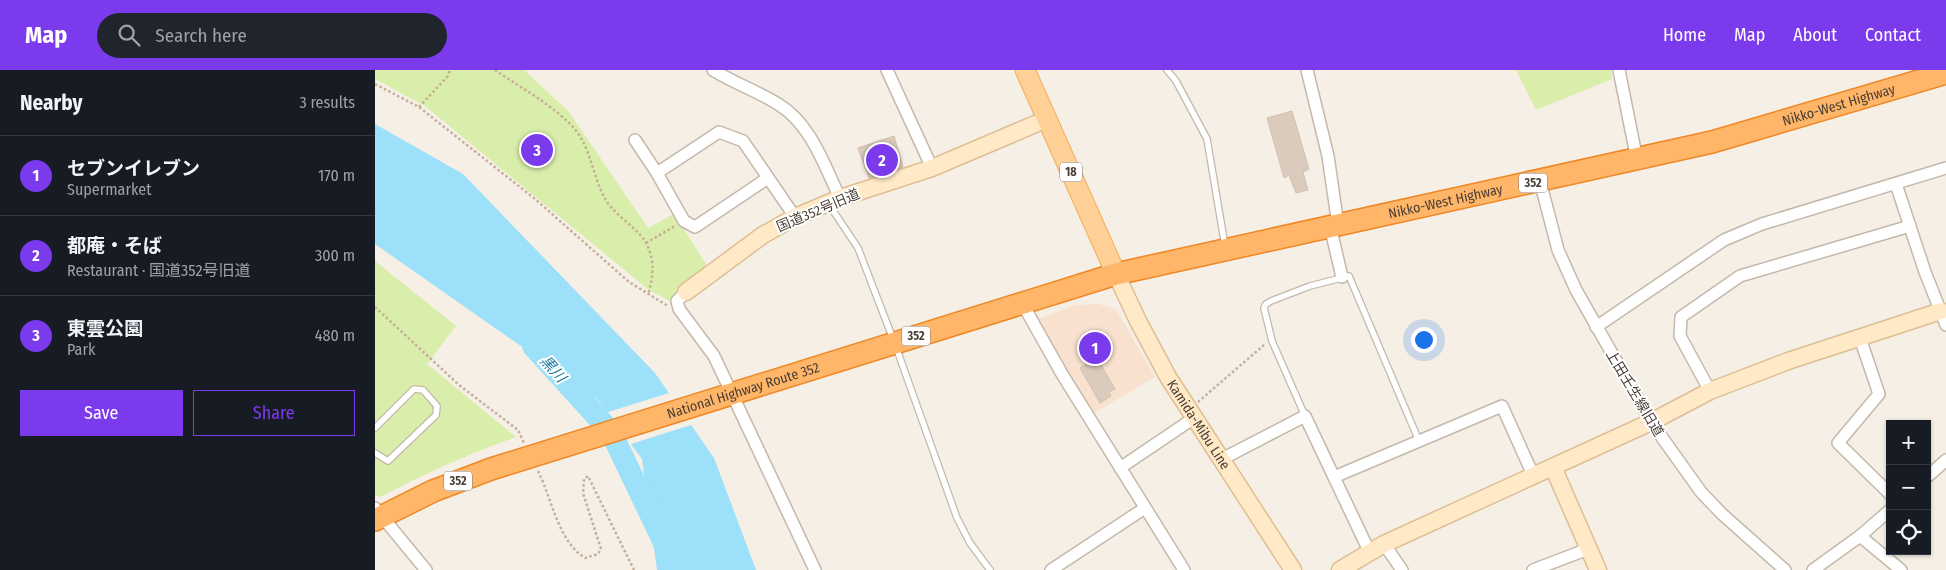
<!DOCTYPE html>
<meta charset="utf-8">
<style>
:root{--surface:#171b24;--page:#20242c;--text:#f1f3f6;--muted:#9ea1a6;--line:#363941;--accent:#7c3aed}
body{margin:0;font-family:"Fira Sans Condensed","Noto Sans JP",sans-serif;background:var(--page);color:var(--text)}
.controls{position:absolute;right:15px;bottom:15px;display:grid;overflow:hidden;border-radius:0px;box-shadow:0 1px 4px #0004}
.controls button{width:45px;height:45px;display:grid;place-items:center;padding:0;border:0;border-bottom:1px solid var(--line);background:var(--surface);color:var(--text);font:25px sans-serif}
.you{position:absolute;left:1048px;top:269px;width:18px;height:18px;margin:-12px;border:4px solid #fff;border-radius:50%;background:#1a73e8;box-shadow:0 0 0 8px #1a73e833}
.badge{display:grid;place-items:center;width:32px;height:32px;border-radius:50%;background:var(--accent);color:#fff;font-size:16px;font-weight:700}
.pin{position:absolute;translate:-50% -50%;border:2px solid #fff;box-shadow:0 1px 5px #0006}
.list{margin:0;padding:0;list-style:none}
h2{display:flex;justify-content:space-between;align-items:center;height:65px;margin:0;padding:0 20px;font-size:21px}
h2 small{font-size:16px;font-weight:400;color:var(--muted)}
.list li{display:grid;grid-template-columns:32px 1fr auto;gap:15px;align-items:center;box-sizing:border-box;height:80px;padding:0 20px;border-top:1px solid var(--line)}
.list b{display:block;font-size:19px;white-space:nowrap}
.list p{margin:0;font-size:16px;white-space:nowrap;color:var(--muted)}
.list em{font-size:16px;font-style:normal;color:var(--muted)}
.actions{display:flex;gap:10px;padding:15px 20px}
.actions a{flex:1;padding:11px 0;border:1px solid var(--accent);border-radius:0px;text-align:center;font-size:18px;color:var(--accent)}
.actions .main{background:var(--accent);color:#fff}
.icon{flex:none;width:28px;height:28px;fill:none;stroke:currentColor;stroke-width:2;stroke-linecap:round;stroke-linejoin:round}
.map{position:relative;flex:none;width:1571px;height:500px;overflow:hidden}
header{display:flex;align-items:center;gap:30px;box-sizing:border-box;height:70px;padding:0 25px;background:var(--accent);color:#fff}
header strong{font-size:24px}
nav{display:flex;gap:28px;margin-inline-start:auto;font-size:18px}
.search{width:350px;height:45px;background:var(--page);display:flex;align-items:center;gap:12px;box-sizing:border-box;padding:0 18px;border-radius:28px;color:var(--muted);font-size:19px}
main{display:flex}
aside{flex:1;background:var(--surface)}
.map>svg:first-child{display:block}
</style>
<header>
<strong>Map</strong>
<div class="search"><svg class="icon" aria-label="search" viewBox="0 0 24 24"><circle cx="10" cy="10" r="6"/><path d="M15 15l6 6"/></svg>Search here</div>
<nav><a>Home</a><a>Map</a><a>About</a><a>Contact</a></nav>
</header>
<main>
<aside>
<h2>Nearby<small>3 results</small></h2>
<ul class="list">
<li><span class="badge">1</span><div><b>セブンイレブン</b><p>Supermarket</p></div><em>170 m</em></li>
<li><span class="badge">2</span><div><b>都庵・そば</b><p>Restaurant · 国道352号旧道</p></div><em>300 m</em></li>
<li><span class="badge">3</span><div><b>東雲公園</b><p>Park</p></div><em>480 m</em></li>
</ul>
<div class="actions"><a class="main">Save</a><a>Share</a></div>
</aside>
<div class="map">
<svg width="1571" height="500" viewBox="0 0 1571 500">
<rect width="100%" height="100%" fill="#f5efe6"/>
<path fill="#f9e1cf" d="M724,234l17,5 39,68 -63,37 -57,-94 41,-15z"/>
<g fill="#daeeab">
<path d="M0,0h149l45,42 79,116 26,-14 34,53 -32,26 -4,9 -22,-11 -225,-185 -50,-27z"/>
<path d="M1141,0h95l1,9 -76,31z"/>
<path d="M0,191l81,65 -29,38 89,73c-48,17 -92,37 -136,60l-5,-2z"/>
</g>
<path fill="#9ce1f9" d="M0,54l88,50 192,199 59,85 42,112h-99l-15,-111 -44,-59 -223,-156z"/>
<path fill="#f5efe6" d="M297,322l22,32 -66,21 -23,-32z"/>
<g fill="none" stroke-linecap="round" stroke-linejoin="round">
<path stroke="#9ce1f9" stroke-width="22" d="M158,276l78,86 66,138"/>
</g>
<g fill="#dbcbbd" stroke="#d4bfad">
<path d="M917,41l17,58 -6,3 5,18 -12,3 -7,-18 -5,3 -17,-60z"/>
<path d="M519,66l9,31 -34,11 -11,-30z"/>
<path d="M722,288l18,31 -6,3 2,4 -11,7 -20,-35z"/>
</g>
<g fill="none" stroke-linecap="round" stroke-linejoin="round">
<g stroke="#c5b8ab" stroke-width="8">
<g id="lane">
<path d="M792,0l9,11 31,58 18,107"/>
<path d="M453,133l30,45 35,91"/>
<path d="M521,277l61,171 13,25 20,27"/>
<path d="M930,346l-33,-75 -8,-33 2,-4 5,-3 39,-15 39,-10 70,165"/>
<path d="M0,358l39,-39 9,1 14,16 -1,9 -48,46 -13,-8"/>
</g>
</g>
<g stroke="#c5b8ab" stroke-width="14">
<g id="street">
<path d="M338,0c21,13 44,21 65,34 33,20 46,61 62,94"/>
<path d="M512,0l45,98"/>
<path d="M932,0l21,86 10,69"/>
<path d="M1244,0l18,90"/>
<path d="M260,70l22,33 27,48 11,6 73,-49"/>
<path d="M282,103l62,-41 24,9 52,76"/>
<path d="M1165,111l18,69 18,40 75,132 50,70 21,22 63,56"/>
<path d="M1521,114l29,88 21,53"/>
<path d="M955,156l12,51"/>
<path d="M311,222l-9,9 2,8 35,47 101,214"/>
<path d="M647,233l40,71 122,196"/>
<path d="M1221,257l128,-87 38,-16 184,-56"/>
<path d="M1485,268l19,56 -41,49 52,51"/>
<path d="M1335,321l-30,-55 1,-19 59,-41 170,-50"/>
<path d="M847,389l83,-43 65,137"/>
<path d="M745,398l74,-50"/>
<path d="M959,407l168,-71 32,71"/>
<path d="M1552,407l19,-17"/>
<path d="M0,438l51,62"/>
<path d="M1515,440l-30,26 41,34"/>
<path d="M1009,474l18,26"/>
<path d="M676,500l94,-62"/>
<path d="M1158,500l55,-21"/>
<path d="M1438,500l47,-34"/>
</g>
</g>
<g stroke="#debf93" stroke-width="19">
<g id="secondary">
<path id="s1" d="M741,204l22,47 30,56 125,193"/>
<path d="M311,222l77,-57 32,-18 45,-19 92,-30 115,-49"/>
<path d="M1178,397l45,103"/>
<path d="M965,500l44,-26 267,-122 59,-31 78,-30 153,-50"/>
</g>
</g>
<g stroke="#f2ac58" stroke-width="21">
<path id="primary" d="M650,0l91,204"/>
</g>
<g stroke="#ef8726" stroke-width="24">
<g id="highway">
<path id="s2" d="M0,450l58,-29 58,-22 625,-195 596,-132 234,-69"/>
</g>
</g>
<g stroke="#c5ae97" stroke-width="2.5" stroke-dasharray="2.5 2.5" stroke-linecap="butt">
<path d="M120,0c26,18 56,34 77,56 20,21 20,52 35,76 11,16 35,29 41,45 7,17 5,30 0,48"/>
<path d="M0,14l44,23 116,92 94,83 39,24"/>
<path d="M44,37l29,-31 2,-6"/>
<path d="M271,173l29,-17"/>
<path d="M0,237l84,78 59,45 6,13"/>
<path d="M823,332l66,-57"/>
<path d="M163,401c14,28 20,70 47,87l13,-4 3,-5 -18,-56 1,-14 4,-3 46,94"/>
</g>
<use href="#lane" stroke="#fff" stroke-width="5.5"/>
<use href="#street" stroke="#fff" stroke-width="11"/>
<use href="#secondary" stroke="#ffe9c7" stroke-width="16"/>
<use href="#primary" stroke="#ffd196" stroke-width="19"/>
<use href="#highway" stroke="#ffb668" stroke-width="21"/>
</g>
<g text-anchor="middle" stroke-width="4" stroke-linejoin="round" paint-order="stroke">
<g fill="#fff" stroke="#807872" stroke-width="1">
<rect x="685" y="92.5" width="22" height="19" rx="4"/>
<rect x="1144" y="103.5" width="28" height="19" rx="4"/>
<rect x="527" y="256.5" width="28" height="19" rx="4"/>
<rect x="69" y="401.5" width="28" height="19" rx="4"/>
</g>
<g font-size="12" font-weight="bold" fill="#493e35">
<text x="696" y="106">18</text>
<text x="1158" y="117">352</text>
<text x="541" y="270">352</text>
<text x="83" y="415">352</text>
</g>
<g font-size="14" fill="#493e35" stroke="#fff">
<text dy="5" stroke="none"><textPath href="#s2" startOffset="1524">Nikko-West Highway</textPath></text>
<text dy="5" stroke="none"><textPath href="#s2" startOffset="1119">Nikko-West Highway</textPath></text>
<text transform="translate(443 140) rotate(-23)" y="5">国道352号旧道</text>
<text dy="5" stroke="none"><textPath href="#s2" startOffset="391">National Highway Route 352</textPath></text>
<text transform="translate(1260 323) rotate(59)" y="5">上田壬生線旧道</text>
<text dy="5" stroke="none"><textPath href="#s1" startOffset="172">Kamida-Mibu Line</textPath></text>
</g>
<g font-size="15" font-style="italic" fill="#1e7b9f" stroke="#fff">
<text transform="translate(178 299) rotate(48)" y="5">黒川</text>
</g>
</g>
</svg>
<div class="controls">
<button>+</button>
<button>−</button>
<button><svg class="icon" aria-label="locate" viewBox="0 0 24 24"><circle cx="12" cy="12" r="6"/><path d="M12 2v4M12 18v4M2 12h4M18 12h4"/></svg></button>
</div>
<div class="you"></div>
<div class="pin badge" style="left:720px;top:278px">1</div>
<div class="pin badge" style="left:507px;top:90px">2</div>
<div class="pin badge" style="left:162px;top:80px">3</div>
</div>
</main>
